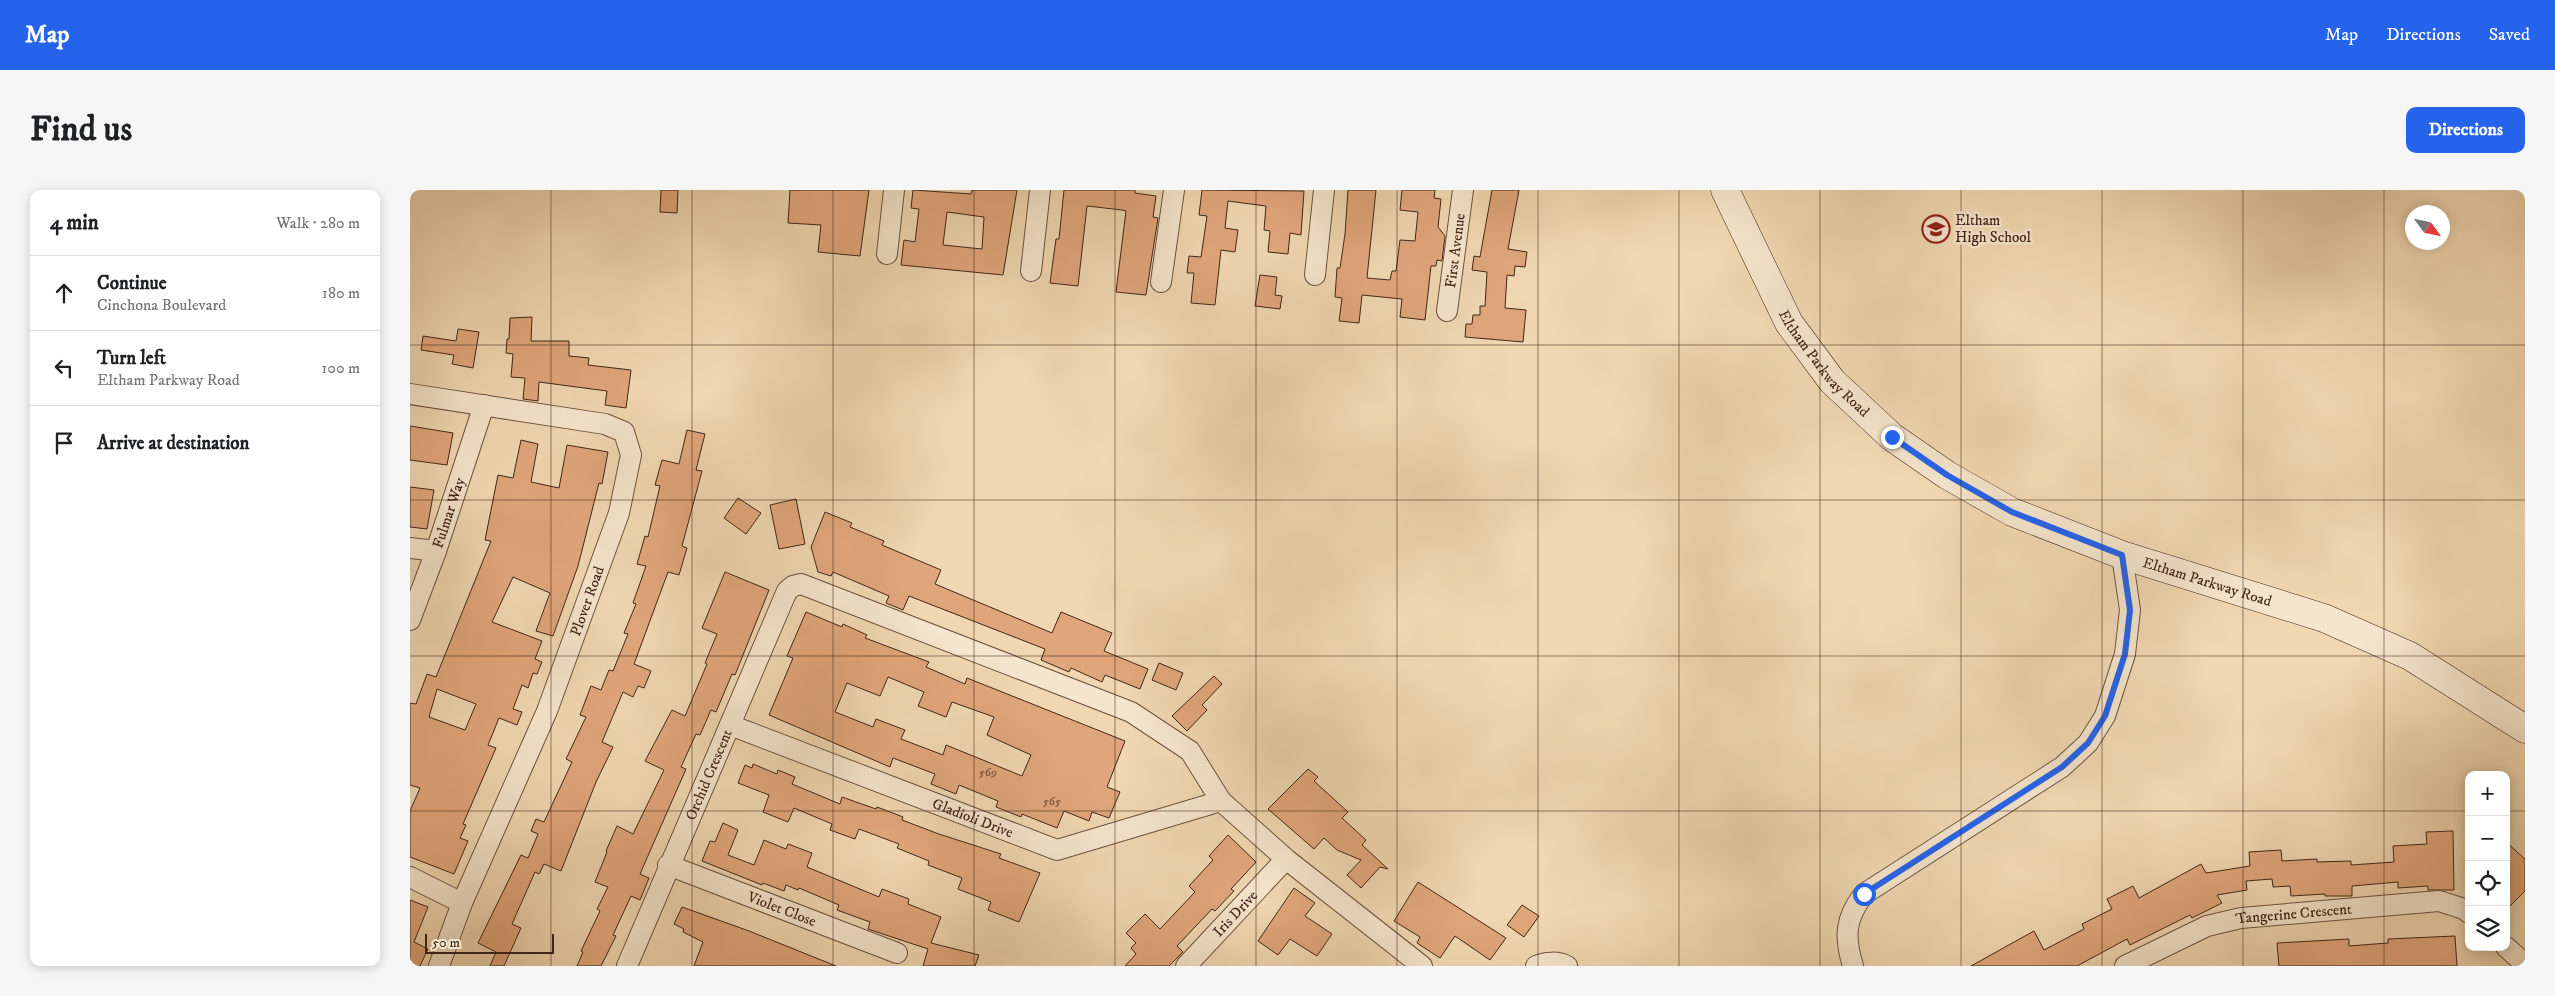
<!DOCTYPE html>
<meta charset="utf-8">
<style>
:root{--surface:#fff;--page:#f6f6f6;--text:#202124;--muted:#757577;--line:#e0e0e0;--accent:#2563eb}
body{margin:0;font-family:"IM FELL DW Pica",serif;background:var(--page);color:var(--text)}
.controls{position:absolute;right:15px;bottom:15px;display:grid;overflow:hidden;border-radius:10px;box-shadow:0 2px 12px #0003}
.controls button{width:45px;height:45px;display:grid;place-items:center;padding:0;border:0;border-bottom:1px solid var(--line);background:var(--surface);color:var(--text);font:25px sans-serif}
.compass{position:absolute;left:1995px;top:15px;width:45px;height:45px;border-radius:50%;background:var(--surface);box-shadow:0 2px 12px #0003;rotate:123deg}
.scale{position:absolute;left:15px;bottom:12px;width:129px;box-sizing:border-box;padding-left:5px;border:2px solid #412619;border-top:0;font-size:14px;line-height:18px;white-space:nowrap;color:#412619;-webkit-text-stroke:4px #f5e5cc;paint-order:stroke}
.stop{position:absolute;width:15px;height:15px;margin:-11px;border:4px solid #2563eb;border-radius:50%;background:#fff}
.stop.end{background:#2563eb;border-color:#fff;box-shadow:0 1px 5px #0008}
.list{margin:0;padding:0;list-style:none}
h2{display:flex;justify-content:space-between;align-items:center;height:65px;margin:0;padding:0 20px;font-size:21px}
h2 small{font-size:16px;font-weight:400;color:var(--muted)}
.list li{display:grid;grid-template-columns:32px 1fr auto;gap:15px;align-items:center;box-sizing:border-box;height:75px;padding:0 20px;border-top:1px solid var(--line)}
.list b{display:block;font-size:19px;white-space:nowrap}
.list p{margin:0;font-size:16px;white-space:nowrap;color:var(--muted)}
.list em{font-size:16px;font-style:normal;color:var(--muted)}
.icon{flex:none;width:28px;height:28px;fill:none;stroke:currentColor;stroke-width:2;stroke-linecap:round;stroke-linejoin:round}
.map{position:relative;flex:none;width:2115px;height:776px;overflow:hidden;border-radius:10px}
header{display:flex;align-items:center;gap:30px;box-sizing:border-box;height:70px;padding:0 25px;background:var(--accent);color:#fff}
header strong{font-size:24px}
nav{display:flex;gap:28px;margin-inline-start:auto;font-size:18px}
.intro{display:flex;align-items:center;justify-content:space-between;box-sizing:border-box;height:120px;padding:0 30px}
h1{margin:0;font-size:35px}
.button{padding:12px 22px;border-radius:10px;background:var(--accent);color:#fff;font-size:18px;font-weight:700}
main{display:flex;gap:30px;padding:0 30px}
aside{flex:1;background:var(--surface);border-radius:10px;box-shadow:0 2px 12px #0003}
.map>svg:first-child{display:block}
</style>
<header>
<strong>Map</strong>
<nav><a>Map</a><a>Directions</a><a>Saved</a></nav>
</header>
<div class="intro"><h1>Find us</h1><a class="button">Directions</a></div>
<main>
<aside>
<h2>4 min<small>Walk · 280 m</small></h2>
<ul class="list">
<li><svg class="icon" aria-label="ahead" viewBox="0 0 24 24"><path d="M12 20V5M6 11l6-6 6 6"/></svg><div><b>Continue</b><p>Cinchona Boulevard</p></div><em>180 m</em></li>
<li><svg class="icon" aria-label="left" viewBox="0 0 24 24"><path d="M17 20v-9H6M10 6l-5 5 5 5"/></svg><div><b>Turn left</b><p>Eltham Parkway Road</p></div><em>100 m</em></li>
<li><svg class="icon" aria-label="arrive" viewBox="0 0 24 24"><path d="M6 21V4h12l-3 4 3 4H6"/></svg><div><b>Arrive at destination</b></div></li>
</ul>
</aside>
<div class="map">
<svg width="2115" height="776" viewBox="0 0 2115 776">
<rect width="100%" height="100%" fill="#f0d7b1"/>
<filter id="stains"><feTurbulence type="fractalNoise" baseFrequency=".004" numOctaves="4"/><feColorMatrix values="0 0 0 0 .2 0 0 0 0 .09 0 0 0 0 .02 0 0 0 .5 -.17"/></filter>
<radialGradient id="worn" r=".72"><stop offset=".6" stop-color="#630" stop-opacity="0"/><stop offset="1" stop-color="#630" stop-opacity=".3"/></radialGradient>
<g fill="#e0a67b" stroke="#412619" fill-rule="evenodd">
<path d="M251,0h17l-1,23 -17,-1z"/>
<path d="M380,0h79l-9,66 -42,-4 3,-27 -33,-2z"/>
<path d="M503,0l58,4 1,-4h45l-14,85 -102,-10 3,-25 11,2 4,-33 -8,-1zM537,22l37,5 -2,32 -39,-4z"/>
<path d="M654,0h71v3l21,3 -3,21 5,1 -12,77 -30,-3 10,-81 -4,-1 -35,-4 -9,80 -28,-3 6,-44h3z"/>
<path d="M792,0l102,1 -3,44 -11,-2 -2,21 -20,-2 2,-21 -6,-1 2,-24 -38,-5 -3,27 13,2 -3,22 -14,-2 -6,55 -24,-2 3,-30h-7l2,-17 12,1 6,-41 -8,-1z"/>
<path d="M938,0h28l-9,88 23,2 2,-9h4l4,-31 15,1 3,-29 -18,-2 2,-20h33l-1,8 7,1 -3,28 7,9 -3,25 -5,-1 -1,6h-5l-6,54 -25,-3 2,-18 -40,-4 -3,28 -20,-2 3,-23 -7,-1 2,-29h3l5,-34z"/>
<path d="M1082,0h27l-11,59 19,3 -2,15 -10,-1 -1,10 -7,-1 -2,33 21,2 -3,32 -58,-5 1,-13h6l1,-9h7v-9h5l2,-34 -15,-2 2,-14 6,1z"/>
<path d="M850,85l17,2 -2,18 7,1 -2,13 -25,-3z"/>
<path d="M122,127l-1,24h38v15l20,2 -1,7 43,5 -5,38 -21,-3 2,-14 -68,-9 -1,19 -15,-2 2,-21 -14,-1 2,-23 -7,-1 1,-14h2l1,-21z"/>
<path d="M48,139l21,3 -6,36 -21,-4 2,-9 -33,-5 2,-14 33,5z"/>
<path d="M0,236l43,7 -6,32 -37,-5z"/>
<path d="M277,240l18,4 -9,36 6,1 -20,75 5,2 -8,27 -11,-3 -34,92 17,7 -7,17 -6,-2 -5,11 -10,-5 -21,50 11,5 -17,35 -35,89 -17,-7 -5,10 -4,-2 -23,52 9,4 -17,38h-14l6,-14 -18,-9 43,-88 7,3 10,-24 -7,-3 5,-12 8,3 28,-60 -6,-3 20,-42 -6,-2 11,-29 10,4 8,-20 4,1 15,-37 -4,-1 12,-29 -3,-1 13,-37 -9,-2 8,-28 3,1 12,-51 -5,-1 7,-25 17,4z"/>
<path d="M111,250l17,4 -7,38 28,6 8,-43 41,7 -6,32 -3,-1 -21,83 -25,70 -17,-5 14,-38 -37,-16 -21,45 50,19 -7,18 7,3 -5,12 -4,-1 -5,15 -6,-3 -9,24 9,3 -5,13 -18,-7 -11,27 8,3 -33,76 3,1 -6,13 8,3 -14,33 -44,-17v-46l10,-23 -10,-3v-82l6,1 11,-30 9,3 55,-136 -6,-1 13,-65 15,3zM27,499l39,15 -11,26 -36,-13z"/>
<path d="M0,297l24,3 -7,39 -17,-2z"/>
<path d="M328,308l23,15 -15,21 -22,-16z"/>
<path d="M386,309l9,45 -26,5 -9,-44z"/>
<path d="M415,322l27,11 -2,4 34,14 -2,4 59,25 -6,14 117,49 9,-21 51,21 -8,18 44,18 -8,20 -35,-14 -3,7 -31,-14 -2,4 -28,-12 4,-11 -136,-53 -6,14 -17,-7 3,-7 -56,-24 -2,4 -13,-4 -7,-25z"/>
<path d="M315,382l44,18 -34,85 -3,-1 -16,38 -5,-2 -11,25 -4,-1 -15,33 5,2 -46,105 9,4 -9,22 -9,-4 -18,39 3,1 -15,30h-24l6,-14 -2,-1 19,-40 -3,-2 11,-22 -13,-5 12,-30 -1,-1 11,-25 16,8 31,-64 -19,-9 27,-51 13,6 22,-52 -2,-1 12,-29 -15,-6z"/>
<path d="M396,422l36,15 1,-3 24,11 -2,3 64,24 -3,5 39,17 2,-6 158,63 -18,46 13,5 -11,26 -17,-6 -3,9 -25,-10 -7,17 -35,-14 -1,3 -25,-10 2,-6 -39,-16 -3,9 -25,-10 4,-10 -42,-16 -3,9 -121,-52 24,-57 -6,-2zM478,487l36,15 -6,14 28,11 6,-15 42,15 -7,18 44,20 -9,21 -76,-31 -3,10 -42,-16 4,-9 -29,-11 -3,8 -38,-15 12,-29 33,13z"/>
<path d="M749,473l24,10 -7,17 -24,-10z"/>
<path d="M804,486l8,8 -20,21 5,5 -20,21 -15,-15z"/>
<path d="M343,574l24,10 1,-4 17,7 -3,7 48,20 2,-7 34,12 1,-2 26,10 -1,3 37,14 62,20 -2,4 41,15 -21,49 -31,-12 3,-8 -33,-13 4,-11 -34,-13 1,-4 -32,-13 2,-4 -40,-15 -4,10 -25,-9 2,-6 -38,-16 -6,14 -25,-10 6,-17 -31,-12 7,-18 7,3z"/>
<path d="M898,579l10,8 -4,4 34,31 -6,6 24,22 -4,5 26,24 -8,-2 -19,21 -14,-13 14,-15 -24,-10 -13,-12 -10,11 -46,-40z"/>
<path d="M313,633l15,7 -10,25 26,10 10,-25 22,9 2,-5 24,9 -5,14 72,30 3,-8 27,10 -1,5 33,13 -10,26 48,12 -4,11h-52l5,-17 -60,-20 2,-7 -33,-12 2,-5 -40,-17 -1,2 -12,-5 -2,6 -21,-8 -1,2 -60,-24 8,-20 5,1z"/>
<path d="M2043,641l1,59h-26v-4l-30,2v-6l-46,4v10h-27v-2l-34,2 -1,-10 -17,1 -1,-8 -26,2 1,9 -30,5 5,8 -30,15 -2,-3 -60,30 -3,-6 -50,27h-106l63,-35 10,19 40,-21 -2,-5 30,-15 -5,-10 26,-13 6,12 62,-34 5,9 44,-7 -1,-14 32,-2 1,11 35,-2v3l34,-1v4l43,-3 -1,-16 34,-2 -1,-12z"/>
<path d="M818,645l28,27 -25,27 3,2 -19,20 -3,-2 -35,37 6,6 -14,14h-44l11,-12 -5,-6 5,-5 -10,-10 19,-19 15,15 35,-37 -6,-6 24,-26 -4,-4z"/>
<path d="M2096,652l19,17v32l-19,19z"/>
<path d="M1008,692l88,56 -16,22 -35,-24 -15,22 -23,-15 3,-6 -26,-16z"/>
<path d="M884,698l21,15 -10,13 27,18 -15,22 -27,-17 -12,16 -20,-14z"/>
<path d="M0,710l18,7 -14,35 14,7 -8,17h-10z"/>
<path d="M1112,715l17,11 -15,21 -17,-12z"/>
<path d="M272,717l67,24 87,35h-142l9,-24 -20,-10 1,-3 -10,-5z"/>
<path d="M2045,746l2,30h-178l-2,-23 72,-4v7l39,-3v-4z"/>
</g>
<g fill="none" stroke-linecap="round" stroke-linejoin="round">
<g stroke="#6d523f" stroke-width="22">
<g id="street">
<path d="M477,64l7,-64"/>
<path d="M621,81l9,-81"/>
<path d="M905,85l9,-85"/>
<path d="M751,92l13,-92"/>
<path id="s1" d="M1037,121l16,-121"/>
<path d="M0,204l195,30 19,8 7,23 -12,58 -72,198 -85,192 -23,63"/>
<path d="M0,358l26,3"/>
<path id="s2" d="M0,430l26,-69 48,-146"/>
<path id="s3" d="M320,535l327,125 164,-49"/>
<path id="s4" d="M258,675l229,88"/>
<path d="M0,687l52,26"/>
<path d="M2096,757l19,17"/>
<path id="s5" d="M217,776l160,-375 6,-5 8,-2 330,128 59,39 31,50 65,58 136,107"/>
<path id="s6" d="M776,776l100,-107"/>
<path d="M1126,776c9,-4 22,-5 31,0"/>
<path d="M1443,776c-9,-29 -8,-48 11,-72l198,-127 26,-24 17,-27 20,-62 5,-44 -8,-55"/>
<path id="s7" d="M1715,776l82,-40 34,-8 198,-17 25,8 5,4"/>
</g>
</g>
<g stroke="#412619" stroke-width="29">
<g id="secondary">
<path id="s8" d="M1315,0l64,133 43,58 60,56 55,38 65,37 110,43 202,63 86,38 115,73"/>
</g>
</g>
<use href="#street" stroke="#f5e5cc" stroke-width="20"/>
<use href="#secondary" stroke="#f5e5cc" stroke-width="28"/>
</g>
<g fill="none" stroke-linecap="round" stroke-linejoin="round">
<path stroke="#2563eb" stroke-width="6" d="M1454,704l198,-127 26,-24 17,-27 20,-62 5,-44 -8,-55 -110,-43 -65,-37 -55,-38"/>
</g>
<path fill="none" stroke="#412619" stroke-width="1" stroke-opacity="0.55" d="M141,0v776M282,0v776M423,0v776M564,0v776M705,0v776M846,0v776M987,0v776M1128,0v776M1269,0v776M1410,0v776M1551,0v776M1692,0v776M1833,0v776M1974,0v776M0,155h2115M0,310h2115M0,466h2115M0,621h2059M2096,621h19"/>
<defs>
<g id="school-ring" transform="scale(1.4375)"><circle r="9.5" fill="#f5e5cc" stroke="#8f2418" stroke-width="1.5"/><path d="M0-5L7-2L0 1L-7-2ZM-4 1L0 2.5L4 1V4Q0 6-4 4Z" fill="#8f2418"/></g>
</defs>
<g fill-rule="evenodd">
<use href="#school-ring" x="1526" y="39"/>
</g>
<g text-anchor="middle" stroke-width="5" stroke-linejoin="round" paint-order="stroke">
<g font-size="12" fill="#694632">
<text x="578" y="586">569</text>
<text x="642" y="615">565</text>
</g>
<g font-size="15" fill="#412619" stroke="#f5e5cc" text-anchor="start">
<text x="1545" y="35">Eltham<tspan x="1545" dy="17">High School</tspan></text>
</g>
<g font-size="15" fill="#412619" stroke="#f5e5cc">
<text dy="5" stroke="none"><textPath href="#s1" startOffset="61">First Avenue</textPath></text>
<text dy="5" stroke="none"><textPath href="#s8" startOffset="201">Eltham Parkway Road</textPath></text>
<text dy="5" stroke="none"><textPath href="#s2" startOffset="114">Fulmar Way</textPath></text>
<text dy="5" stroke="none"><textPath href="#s8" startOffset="651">Eltham Parkway Road</textPath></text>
<text transform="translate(177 411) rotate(-70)" y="5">Plover Road</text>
<text dy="5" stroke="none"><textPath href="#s5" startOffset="208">Orchid Crescent</textPath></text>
<text dy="5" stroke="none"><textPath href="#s3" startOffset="260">Gladioli Drive</textPath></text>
<text dy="5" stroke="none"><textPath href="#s4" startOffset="122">Violet Close</textPath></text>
<text dy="5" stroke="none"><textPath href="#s6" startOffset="72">Iris Drive</textPath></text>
<text dy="5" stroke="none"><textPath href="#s7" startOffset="179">Tangerine Crescent</textPath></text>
</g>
</g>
<rect width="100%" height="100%" filter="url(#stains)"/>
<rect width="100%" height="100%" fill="url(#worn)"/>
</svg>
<div class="controls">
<button>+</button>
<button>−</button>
<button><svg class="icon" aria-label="locate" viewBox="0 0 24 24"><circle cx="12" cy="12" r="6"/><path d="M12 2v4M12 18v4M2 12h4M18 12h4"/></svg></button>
<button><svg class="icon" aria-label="layers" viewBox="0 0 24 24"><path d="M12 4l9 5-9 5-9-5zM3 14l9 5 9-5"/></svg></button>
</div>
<svg class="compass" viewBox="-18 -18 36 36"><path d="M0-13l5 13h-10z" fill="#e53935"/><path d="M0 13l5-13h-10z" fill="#757577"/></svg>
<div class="scale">50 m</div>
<div class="stop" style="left:1454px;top:704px"></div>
<div class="stop end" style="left:1482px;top:247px"></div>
</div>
</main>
